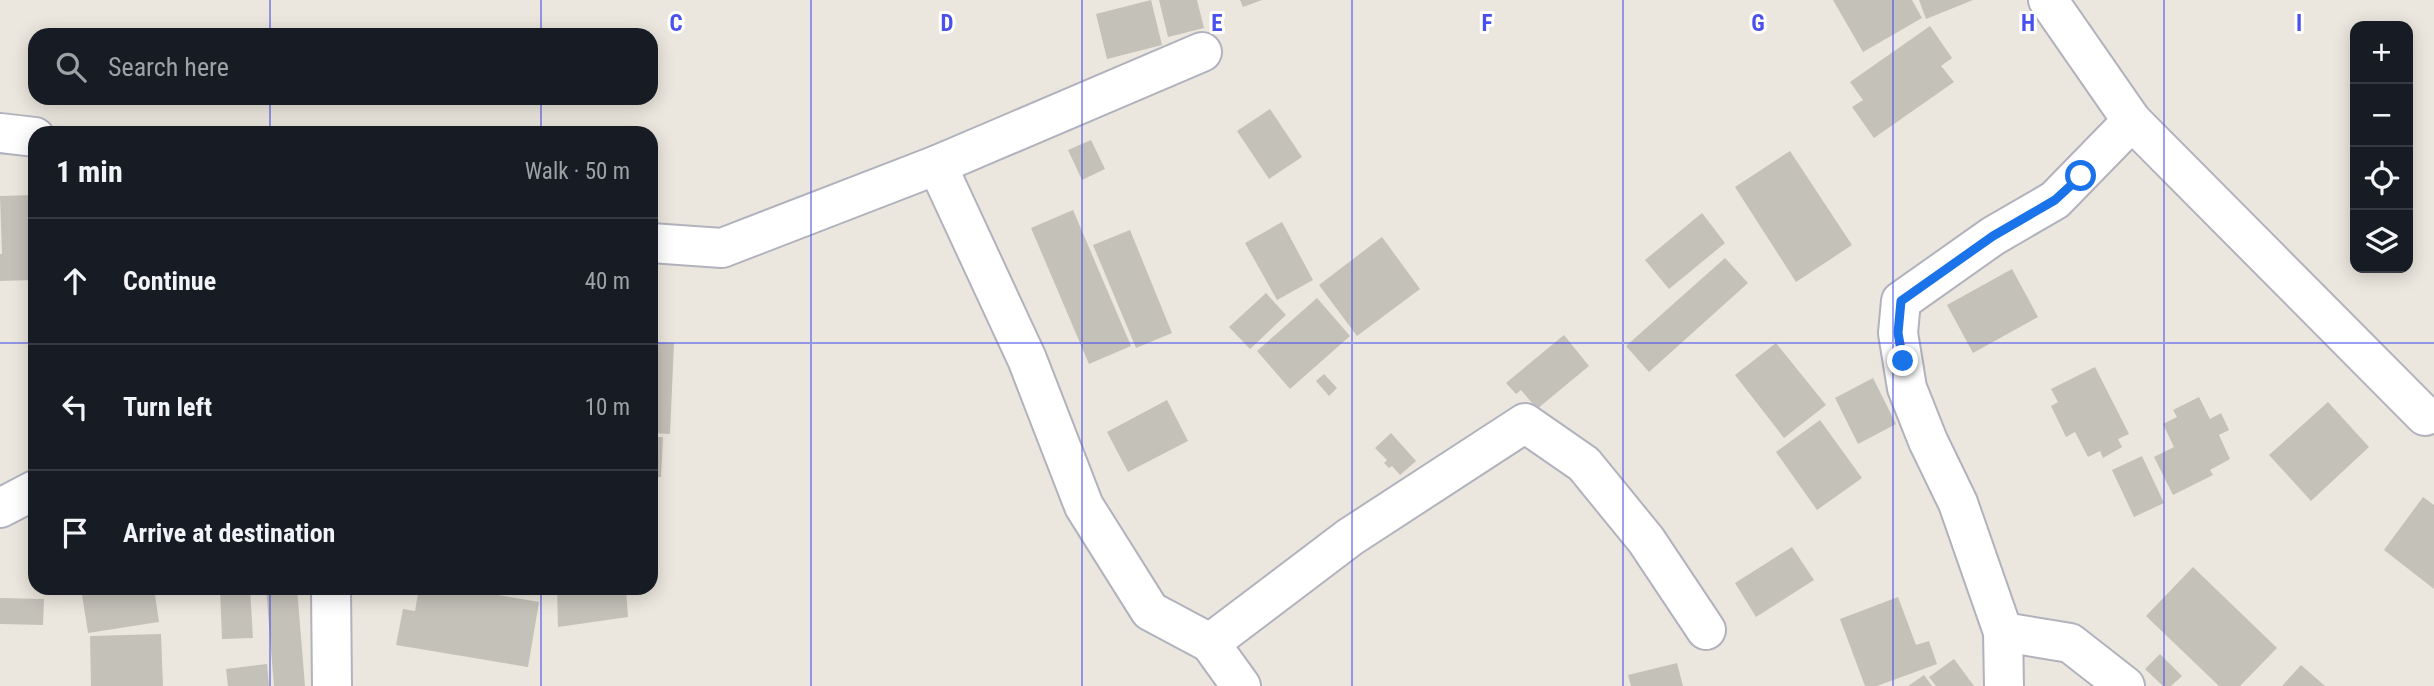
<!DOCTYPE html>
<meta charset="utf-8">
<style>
:root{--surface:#171b24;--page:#20242c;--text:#f1f3f6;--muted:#9ea1a6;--line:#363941}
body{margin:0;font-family:"Roboto Condensed",sans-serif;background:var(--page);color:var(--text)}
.controls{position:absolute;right:21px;top:21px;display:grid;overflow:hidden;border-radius:14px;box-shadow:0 4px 18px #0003}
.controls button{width:63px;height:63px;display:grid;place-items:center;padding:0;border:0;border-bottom:2px solid var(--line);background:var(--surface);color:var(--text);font:35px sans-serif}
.stop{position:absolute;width:21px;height:21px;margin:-16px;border:5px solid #1a73e8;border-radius:50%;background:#fff}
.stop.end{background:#1a73e8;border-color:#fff;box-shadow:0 2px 7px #0008}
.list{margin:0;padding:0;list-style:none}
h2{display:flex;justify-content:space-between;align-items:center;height:91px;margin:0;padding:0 28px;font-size:30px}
h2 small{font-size:23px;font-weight:400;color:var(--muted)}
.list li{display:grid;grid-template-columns:46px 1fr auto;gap:21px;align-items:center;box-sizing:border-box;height:126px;padding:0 28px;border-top:2px solid var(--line)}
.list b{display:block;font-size:26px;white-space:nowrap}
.list em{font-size:23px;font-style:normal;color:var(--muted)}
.icon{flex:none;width:38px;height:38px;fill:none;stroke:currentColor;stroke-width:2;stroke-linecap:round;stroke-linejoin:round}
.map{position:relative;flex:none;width:2434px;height:686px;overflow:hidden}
.search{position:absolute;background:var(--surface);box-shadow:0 4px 18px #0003;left:28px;top:28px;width:630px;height:77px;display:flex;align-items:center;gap:18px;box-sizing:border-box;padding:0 24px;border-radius:21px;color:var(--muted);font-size:26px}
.panel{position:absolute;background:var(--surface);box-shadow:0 4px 18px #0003;left:28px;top:126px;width:630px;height:469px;border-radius:21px}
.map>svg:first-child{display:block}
</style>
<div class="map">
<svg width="2434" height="686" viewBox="0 0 2434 686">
<rect width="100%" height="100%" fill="#ebe7de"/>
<g fill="#c4c1b9">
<path d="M1151,0l11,45 -55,14 -11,-45z"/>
<path d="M1159,0h38l7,28 -36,9z"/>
<path d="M1240,0h22l-19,7z"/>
<path d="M1833,0h79l10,18 -59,34z"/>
<path d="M1919,0h54l-47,19z"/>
<path d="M1930,26l22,32 -11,8 13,16 -80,56 -22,-31 11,-7 -13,-18z"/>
<path d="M1270,109l32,48 -33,22 -32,-48z"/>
<path d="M1091,140l14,29 -23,11 -14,-30z"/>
<path d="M1790,151l62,94 -56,37 -61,-95z"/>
<path d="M35,195v85l-35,1v-27h2l-2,-58z"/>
<path d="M1073,210l58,136 -42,18 -58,-136z"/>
<path d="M1702,213l23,30 -56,46 -24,-29z"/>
<path d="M1282,222l31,58 -36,20 -32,-57z"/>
<path d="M1130,230l42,103 -36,15 -43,-103z"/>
<path d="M1382,237l38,52 -63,47 -38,-51z"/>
<path d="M1725,258l23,25 -99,89 -23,-26z"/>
<path d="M2012,269l26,48 -65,36 -26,-48z"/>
<path d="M1266,293l20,22 -36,34 -21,-22z"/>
<path d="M1317,298l33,38 -60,53 -33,-38z"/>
<path d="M1564,335l25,31 -52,43 -16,-19 -5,4 -10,-11z"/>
<path d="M651,342l23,1 -4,91 -19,-1z"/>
<path d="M1776,343l50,62 -42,33 -49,-63z"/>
<path d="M2095,367l34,67 -11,5 4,8 -19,11 -3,-7 -12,6 -13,-25 -9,5 -15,-31 7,-4 -7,-13z"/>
<path d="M1324,374l13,14 -8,8 -13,-15z"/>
<path d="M1873,378l23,46 -38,20 -23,-46z"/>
<path d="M2199,397l11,22 11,-6 8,17 -10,5 11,24 -20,11 3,5 -40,20 -19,-38 20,-10 -11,-23 14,-7 -4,-7z"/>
<path d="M1167,400l21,41 -60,31 -21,-40z"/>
<path d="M2328,402l41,45 -58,54 -42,-46z"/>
<path d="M1820,420l42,58 -45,32 -41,-58z"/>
<path d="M1391,433l25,28 -16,14 -8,-9 -3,2 -5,-5 3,-3 -12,-12z"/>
<path d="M651,437h12l-2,40h-10z"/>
<path d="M2142,456l22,47 -30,14 -22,-47z"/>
<path d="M2423,497l11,8v84l-50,-39z"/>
<path d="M1792,547l22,33 -58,37 -21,-34z"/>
<path d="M2193,567l84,81 -37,38h-21l-73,-70z"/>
<path d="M81,588h73l5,34 -71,11z"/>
<path d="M220,588h30l3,50 -31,1z"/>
<path d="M266,588h31l8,98h-31z"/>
<path d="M419,588h37l83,14 -11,65 -132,-22 7,-36 12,2z"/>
<path d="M557,588h69l2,29 -70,10z"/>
<path d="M1898,597l18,48 13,-4 8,23 -60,22h-12l-25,-67z"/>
<path d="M0,598l44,1 -1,26 -43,-1z"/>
<path d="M161,634l2,52h-72l-1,-50z"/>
<path d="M2160,654l22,22 -11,10h-8l-18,-17z"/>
<path d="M1954,659l20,27h-38l-7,-9z"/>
<path d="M1677,663l6,23h-52l-3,-11z"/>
<path d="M267,664l2,22h-41l-2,-17z"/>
<path d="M2301,665l24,21h-43z"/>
<path d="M1924,675l8,11h-24z"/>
</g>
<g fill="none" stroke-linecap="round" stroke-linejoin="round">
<g stroke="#b1b2bd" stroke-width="42">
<g id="minor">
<path d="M2132,121l293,295"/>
<path d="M0,133l35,4"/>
<path d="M937,165l90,194 57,147 66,105 60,32 140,-106 175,-114 59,41 62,76 60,90"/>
<path d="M651,243l71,5 215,-83 265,-113"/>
<path d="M0,508l35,-18"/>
<path d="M331,588l1,98"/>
<path d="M2003,632l67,11 55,43"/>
<path d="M1210,643l31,43"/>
<path d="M2004,686l-1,-54 -45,-129 -30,-62 -21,-53 -9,-55 3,-32 92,-65 62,-36 77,-79 -84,-121"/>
</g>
</g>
<use href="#minor" stroke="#fff" stroke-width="38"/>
</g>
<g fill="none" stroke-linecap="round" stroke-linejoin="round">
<path stroke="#1a73e8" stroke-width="9" d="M1903,361l-5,-28 3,-32 92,-65 62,-36 26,-24"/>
</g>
<path fill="none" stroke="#4950ed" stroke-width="2" stroke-opacity="0.55" d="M270,0v35M541,0v35M811,0v686M1082,0v686M1352,0v686M1623,0v686M1893,0v686M2164,0v686M270,98v35M541,98v35M0,343h35M651,343h1783M270,588v98M541,588v98"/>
<g font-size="23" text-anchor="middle" font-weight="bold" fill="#4950ed" stroke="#fff" stroke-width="6" stroke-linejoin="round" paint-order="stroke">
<text x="676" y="31">C</text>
<text x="947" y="31">D</text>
<text x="1217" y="31">E</text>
<text x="1487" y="31">F</text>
<text x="1758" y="31">G</text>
<text x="2028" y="31">H</text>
<text x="2299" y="31">I</text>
</g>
</svg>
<div class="controls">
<button>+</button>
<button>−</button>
<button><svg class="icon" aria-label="locate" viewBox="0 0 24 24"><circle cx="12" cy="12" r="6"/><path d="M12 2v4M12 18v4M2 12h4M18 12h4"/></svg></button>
<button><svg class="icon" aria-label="layers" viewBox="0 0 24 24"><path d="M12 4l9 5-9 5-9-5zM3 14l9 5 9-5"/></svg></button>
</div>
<div class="stop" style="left:2081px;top:176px"></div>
<div class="stop end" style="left:1903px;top:361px"></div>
<div class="search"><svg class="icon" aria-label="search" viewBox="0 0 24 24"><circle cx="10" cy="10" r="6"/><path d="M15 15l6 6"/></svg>Search here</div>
<section class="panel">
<h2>1 min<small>Walk · 50 m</small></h2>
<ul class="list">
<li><svg class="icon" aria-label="ahead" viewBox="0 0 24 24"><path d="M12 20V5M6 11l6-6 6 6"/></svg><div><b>Continue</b></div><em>40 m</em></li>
<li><svg class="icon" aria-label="left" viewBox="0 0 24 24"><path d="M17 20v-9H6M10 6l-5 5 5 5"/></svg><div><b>Turn left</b></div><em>10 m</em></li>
<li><svg class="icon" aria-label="arrive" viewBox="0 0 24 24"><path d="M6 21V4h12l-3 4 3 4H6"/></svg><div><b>Arrive at destination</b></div></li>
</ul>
</section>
</div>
